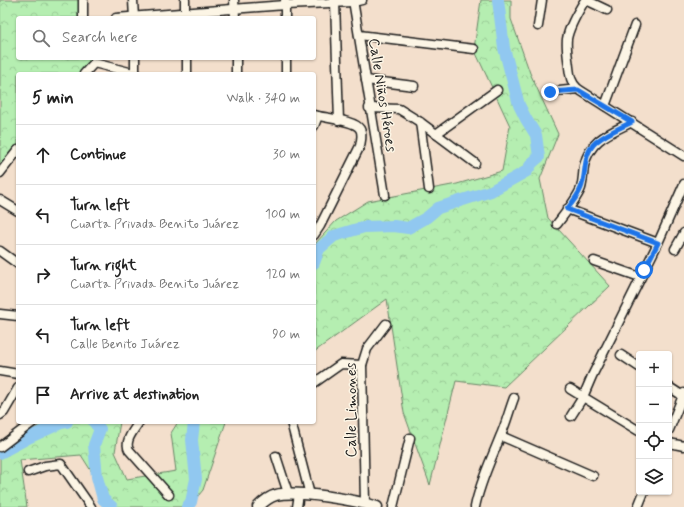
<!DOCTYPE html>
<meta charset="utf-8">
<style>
:root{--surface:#fff;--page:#f6f6f6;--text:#222;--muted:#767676;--line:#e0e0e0}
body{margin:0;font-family:Mynerve,sans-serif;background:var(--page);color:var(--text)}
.controls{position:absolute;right:12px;bottom:12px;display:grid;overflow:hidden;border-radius:4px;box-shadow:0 1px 3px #0004}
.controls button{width:36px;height:36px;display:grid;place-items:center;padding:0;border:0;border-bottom:1px solid var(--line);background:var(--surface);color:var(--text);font:20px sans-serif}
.stop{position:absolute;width:12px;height:12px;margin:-9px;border:3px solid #1a73e8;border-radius:50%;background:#fff}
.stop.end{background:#1a73e8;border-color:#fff;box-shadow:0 1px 4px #0008}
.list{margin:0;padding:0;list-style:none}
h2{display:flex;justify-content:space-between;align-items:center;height:52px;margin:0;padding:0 16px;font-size:17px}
h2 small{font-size:13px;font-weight:400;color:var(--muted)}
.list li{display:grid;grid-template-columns:26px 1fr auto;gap:12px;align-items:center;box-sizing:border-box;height:60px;padding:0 16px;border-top:1px solid var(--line)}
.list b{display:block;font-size:15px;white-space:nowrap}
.list p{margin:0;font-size:13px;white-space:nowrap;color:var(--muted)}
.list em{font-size:13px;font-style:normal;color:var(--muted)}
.icon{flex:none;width:22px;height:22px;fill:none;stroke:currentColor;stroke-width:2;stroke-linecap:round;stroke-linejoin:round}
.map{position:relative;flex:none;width:684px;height:507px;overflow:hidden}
.search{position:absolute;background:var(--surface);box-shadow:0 1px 3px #0004;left:16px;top:16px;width:300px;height:44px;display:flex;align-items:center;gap:10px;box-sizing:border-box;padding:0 14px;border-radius:4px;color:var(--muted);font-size:15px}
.panel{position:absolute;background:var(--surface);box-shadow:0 1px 3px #0004;left:16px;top:72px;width:300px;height:352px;border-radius:4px}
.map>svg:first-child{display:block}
</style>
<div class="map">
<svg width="684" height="507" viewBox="0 0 684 507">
<defs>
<pattern id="forest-crowns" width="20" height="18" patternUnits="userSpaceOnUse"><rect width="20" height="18" fill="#b5eeb1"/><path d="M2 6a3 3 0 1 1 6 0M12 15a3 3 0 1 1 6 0" fill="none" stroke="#9bcc98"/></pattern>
</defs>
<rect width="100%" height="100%" fill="#f3dfcc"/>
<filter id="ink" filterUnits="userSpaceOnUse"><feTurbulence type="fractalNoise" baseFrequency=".025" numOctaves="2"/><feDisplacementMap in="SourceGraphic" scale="8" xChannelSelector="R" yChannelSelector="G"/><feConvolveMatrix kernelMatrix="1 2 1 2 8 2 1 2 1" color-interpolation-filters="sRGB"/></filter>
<g filter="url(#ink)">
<g fill="url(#forest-crowns)" stroke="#688566">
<path d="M0,0h83v18h-65v40h75l1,5 -10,11h-66v76l-18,18z"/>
<path d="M481,0h30v19l19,54 28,61 -18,45 8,39 62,68 -106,101 -48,-6 -26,104 -26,-72 -17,-114 -73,53v-107l22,-24 32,-20 89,-17 45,-13 8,-45 -36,-77z"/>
<path d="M44,422h76l-5,30 12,27 49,-8 -5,-38 7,-11h48l-23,68 -14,17h-75l-33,-52 -61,5 7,47h-27v-54z"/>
</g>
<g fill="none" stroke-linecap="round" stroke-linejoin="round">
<g stroke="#91c8f0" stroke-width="12">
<path d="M314,263l5,-14 15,-13 30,-9 30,-1 14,2 18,-10 12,-10 53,-17 36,-20 5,-8 7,-6 -3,-22 -10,-16 -7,-14 -15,-57 -6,-48"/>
<path d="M94,422l6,7 -6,16 3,32 6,22 9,8"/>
<path d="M0,453l30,-16 31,-14 6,-1"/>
<path d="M187,507l4,-5 5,-23 -4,-39 2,-18"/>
</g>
<g stroke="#1c1c1c" stroke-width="11">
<g id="minor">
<path d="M83,0v18"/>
<path d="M133,0l1,18"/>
<path d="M185,0v17"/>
<path d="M234,0l1,18"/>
<path d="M353,0l32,195"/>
<path d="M585,0c-7,12 -16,26 -18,39 -1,9 1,19 2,28 1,9 2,16 9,22l106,67"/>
<path d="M586,0l21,10"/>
<path d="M285,1v17"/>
<path d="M335,2l4,119"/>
<path d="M116,18l169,-13 68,-3 9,-2"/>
<path d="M538,26l4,-26"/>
<path d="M359,35l115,14"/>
<path d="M135,58v15"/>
<path d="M187,58v16"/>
<path d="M236,58v16"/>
<path d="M286,58v16"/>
<path d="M94,63l43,11"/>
<path d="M84,74l10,-11"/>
<path d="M366,80l48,6"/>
<path d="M550,92l28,-3"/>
<path d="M605,106l30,-81"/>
<path d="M369,108l30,1 21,13 55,41"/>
<path d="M314,115c10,3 41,5 46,14 3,5 1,12 0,17l-40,80 -6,9"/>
<path d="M420,122l9,67"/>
<path d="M314,126l4,-10"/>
<path d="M436,134l61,-44"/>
<path d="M0,173l18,-23"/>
<path d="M0,200l18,11"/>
<path d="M567,209l91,34"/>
<path d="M557,224c7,-9 21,-27 24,-36 2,-7 2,-15 3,-22 6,-27 26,-33 48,-44"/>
<path d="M675,249l9,-16"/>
<path d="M0,251l18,13"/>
<path d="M594,261l46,16"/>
<path d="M0,314l18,2"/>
<path d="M621,355l18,12"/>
<path d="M0,371l18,3"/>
<path d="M314,383l27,-19 21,1"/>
<path d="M669,387l14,9"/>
<path d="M570,389l69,42"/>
<path d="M0,415l4,-3 14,-24"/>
<path d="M571,416l12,-19 9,-21 66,-133 26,-59"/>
<path d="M139,422c-5,8 -15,19 -10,28l40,45"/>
<path d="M291,422l19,73"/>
<path d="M669,430l15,-37"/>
<path d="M501,436l92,40"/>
<path d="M669,443l15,3"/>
<path d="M0,447l33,-25"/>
<path d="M276,456l12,37"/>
<path d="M28,472l17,-6 16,-2 30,43"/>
<path d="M365,503l-3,-138 5,-16 19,-25"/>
<path d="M297,507l2,-13"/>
<path d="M393,507l17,-69"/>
<path d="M475,507c5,-25 16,-47 25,-70 6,-13 9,-26 14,-39"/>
<path d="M638,507l6,-15"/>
</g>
</g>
<g stroke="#1c1c1c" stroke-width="13">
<path id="tertiary" d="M258,507c5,-5 11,-10 18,-12 21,-5 80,5 101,12"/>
</g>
<use href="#minor" stroke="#fcf5e5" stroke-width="8"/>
<use href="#tertiary" stroke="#fcf5e5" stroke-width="10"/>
</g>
</g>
<g fill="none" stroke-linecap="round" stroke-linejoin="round" filter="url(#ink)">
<path stroke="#1a73e8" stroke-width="5" d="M550,92l28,-2 54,32c-12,6 -25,11 -36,20 -14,12 -9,31 -15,46 -3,8 -9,15 -14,21l91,34 -14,27"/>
</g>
<g text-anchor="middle" stroke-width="3" stroke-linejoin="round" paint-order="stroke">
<g font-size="15" fill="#1c1c1c" stroke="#fcf5e5">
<text transform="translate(383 95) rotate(81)" y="5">Calle Niños Héroes</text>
<text transform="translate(351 410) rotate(-90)" y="5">Calle Limones</text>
</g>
</g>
</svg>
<div class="controls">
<button>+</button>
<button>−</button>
<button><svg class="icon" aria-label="locate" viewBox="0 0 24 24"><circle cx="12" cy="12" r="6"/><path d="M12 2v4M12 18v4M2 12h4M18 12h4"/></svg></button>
<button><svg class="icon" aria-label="layers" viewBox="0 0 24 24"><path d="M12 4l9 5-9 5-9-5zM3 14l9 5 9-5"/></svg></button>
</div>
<div class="stop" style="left:644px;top:270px"></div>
<div class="stop end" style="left:550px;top:92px"></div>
<div class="search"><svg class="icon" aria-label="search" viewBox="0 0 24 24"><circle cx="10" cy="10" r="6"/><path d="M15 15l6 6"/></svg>Search here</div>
<section class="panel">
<h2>5 min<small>Walk · 340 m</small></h2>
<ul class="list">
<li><svg class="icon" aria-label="ahead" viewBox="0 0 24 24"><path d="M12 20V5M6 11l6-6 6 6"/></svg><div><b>Continue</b></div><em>30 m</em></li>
<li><svg class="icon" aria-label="left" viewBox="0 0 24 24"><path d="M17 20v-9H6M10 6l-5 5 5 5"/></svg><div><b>Turn left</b><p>Cuarta Privada Benito Juárez</p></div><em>100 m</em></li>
<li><svg class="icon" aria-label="right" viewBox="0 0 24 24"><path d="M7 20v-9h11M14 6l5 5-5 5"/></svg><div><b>Turn right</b><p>Cuarta Privada Benito Juárez</p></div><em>120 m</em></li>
<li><svg class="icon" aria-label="left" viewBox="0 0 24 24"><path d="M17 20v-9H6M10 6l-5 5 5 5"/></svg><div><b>Turn left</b><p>Calle Benito Juárez</p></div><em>90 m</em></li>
<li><svg class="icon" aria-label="arrive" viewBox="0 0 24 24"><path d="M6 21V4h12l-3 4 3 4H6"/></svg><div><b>Arrive at destination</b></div></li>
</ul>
</section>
</div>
